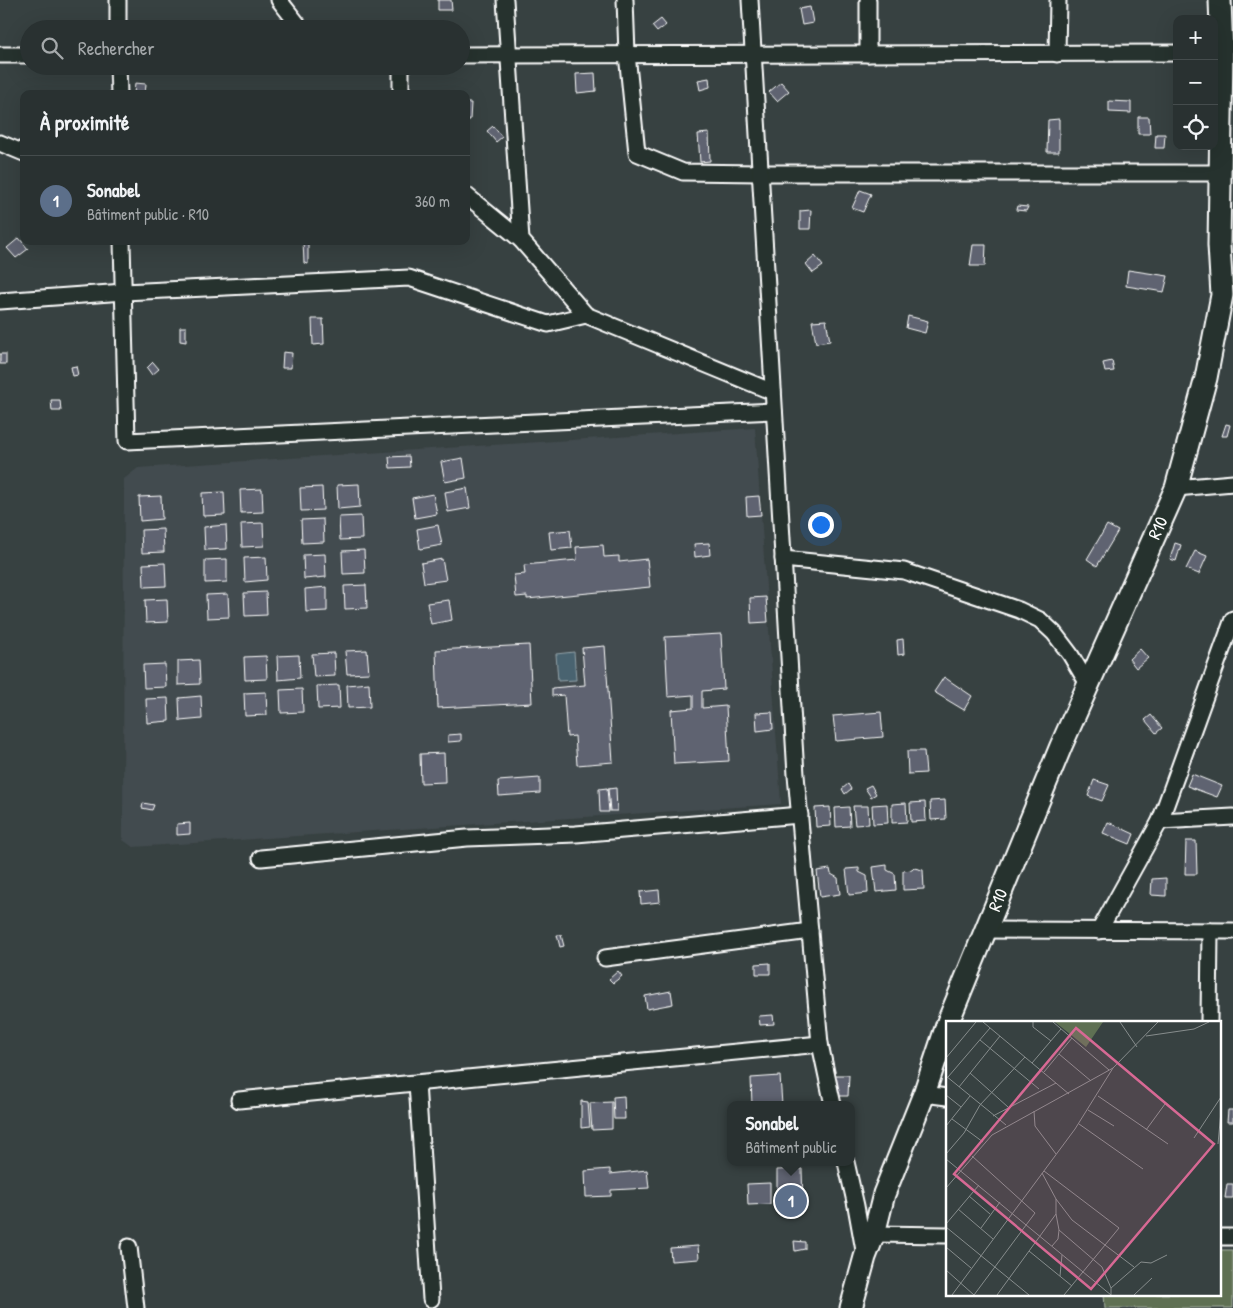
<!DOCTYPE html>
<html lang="fr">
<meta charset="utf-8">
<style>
:root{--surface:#293131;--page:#313939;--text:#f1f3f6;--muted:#a5a9ab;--line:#454c4d;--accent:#ffd166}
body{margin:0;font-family:"Patrick Hand",sans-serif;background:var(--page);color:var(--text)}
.controls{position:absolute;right:15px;top:15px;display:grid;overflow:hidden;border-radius:10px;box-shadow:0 5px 20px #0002}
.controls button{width:45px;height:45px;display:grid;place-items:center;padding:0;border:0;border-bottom:1px solid var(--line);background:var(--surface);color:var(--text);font:25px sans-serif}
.you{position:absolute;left:820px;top:524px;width:18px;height:18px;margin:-12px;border:4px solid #fff;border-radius:50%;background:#1a73e8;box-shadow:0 0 0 8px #1a73e833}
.badge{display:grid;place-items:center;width:32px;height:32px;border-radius:50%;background:var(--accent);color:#fff;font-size:16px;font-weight:700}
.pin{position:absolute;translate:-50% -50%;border:2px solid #fff;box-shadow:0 1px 5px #0006}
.popup{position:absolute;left:727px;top:1101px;width:128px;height:65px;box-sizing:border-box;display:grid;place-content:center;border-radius:10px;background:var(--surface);filter:drop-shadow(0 1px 4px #0005);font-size:16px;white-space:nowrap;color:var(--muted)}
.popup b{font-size:19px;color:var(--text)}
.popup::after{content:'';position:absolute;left:50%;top:100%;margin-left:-10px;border:10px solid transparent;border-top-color:var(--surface)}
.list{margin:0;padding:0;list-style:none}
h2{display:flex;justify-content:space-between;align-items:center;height:65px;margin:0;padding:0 20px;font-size:21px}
h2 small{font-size:16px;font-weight:400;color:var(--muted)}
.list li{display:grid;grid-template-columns:32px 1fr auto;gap:15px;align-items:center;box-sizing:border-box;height:90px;padding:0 20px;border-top:1px solid var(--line)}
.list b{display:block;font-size:19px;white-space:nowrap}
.list p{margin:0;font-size:16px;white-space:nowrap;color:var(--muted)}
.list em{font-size:16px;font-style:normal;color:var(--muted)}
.icon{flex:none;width:28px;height:28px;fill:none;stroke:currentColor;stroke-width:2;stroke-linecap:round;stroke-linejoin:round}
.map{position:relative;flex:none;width:1233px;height:1308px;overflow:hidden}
.search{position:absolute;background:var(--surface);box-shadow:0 5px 20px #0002;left:20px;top:20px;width:450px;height:55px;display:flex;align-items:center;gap:12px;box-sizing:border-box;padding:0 18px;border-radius:28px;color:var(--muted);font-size:19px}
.panel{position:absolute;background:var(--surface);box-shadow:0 5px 20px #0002;left:20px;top:90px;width:450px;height:155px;border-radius:10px}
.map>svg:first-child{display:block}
</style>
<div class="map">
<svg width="1233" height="1308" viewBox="0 0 1233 1308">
<rect width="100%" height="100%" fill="#374141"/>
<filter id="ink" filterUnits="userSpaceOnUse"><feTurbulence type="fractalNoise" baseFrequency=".02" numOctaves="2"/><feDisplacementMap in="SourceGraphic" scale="10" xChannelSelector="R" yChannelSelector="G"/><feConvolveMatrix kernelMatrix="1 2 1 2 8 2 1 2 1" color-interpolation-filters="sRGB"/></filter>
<g filter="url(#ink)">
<path fill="#434b4f" d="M755,428l26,376 -648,43 -10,-7 1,-361 14,-11z"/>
<path fill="#5e7053" stroke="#aeb8a9" d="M1219,1250h14v58h-128l-1,-14h115z"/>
<path fill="#4a646f" stroke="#92a2a9" d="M574,652l2,28 -18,1 -2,-27z"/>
<g fill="#5f6371" stroke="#fff">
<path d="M438,0h13l1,10h-14z"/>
<path d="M810,7l3,16 -11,2 -3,-16z"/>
<path d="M661,19l5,6 -9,7 -5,-6z"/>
<path d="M595,73l1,18 -19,2 -1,-19z"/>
<path d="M709,78l1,9 -10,3 -2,-10z"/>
<path d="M781,82l8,9 -12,10 -8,-9z"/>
<path d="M135,83l11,1 -1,10h-11z"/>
<path d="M423,89v5h-10v-4z"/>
<path d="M1109,101l22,1v11l-22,-1z"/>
<path d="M466,103h5l-1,17h-4z"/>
<path d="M1138,117h11l1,17h-12z"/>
<path d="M1059,119v33h-12l1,-32z"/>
<path d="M493,126l9,11 -6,5 -9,-11z"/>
<path d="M709,133l1,28 -10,1 -2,-28z"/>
<path d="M1156,134h9l-1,14h-9z"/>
<path d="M860,190l11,4 -8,18 -11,-4z"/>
<path d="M1017,206l11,1 -2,4 -10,-1z"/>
<path d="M811,210l-1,19h-10v-18z"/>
<path d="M19,238l9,11 -12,9 -9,-10z"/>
<path d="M303,241h5v23l-4,-1z"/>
<path d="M973,245h13l-1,21h-15z"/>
<path d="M815,256l8,10 -10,7 -7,-9z"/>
<path d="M1128,270l40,6 -4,16 -38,-6z"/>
<path d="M908,316l20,5 -3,12 -19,-5z"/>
<path d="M312,319h11l1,25 -11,1z"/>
<path d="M826,320l4,21 -14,2 -4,-22z"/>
<path d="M180,327h6v15l-6,-1z"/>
<path d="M283,352l9,1 -1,15h-9z"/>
<rect x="0" y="354" width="6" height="10"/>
<path d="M1112,361l2,10 -9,1 -2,-9z"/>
<path d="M153,362l6,7 -7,6 -5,-7z"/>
<path d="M76,366l2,9 -5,1 -2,-9z"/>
<path d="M51,400h9l1,11h-9z"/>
<path d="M1226,424l4,1 -3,11h-5z"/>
<path d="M409,456l1,11 -20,1 -1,-11z"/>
<path d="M463,458l3,20 -21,4 -4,-20z"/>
<path d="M359,484l1,23 -22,2 -1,-24z"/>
<path d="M322,487l1,23 -22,1 -1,-23z"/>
<path d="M467,488l3,20 -22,4 -3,-20z"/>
<path d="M262,489l1,23 -22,1 -1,-23z"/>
<path d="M224,492l1,23 -22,1 -1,-23z"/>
<path d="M433,494l4,20 -22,4 -3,-20z"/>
<path d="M161,496l1,23 -22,2 -1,-24z"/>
<path d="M759,496l2,19 -14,1 -1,-19z"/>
<path d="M361,516l1,23 -22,1 -1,-23z"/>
<path d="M323,519l1,23 -22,1 -1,-23z"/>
<path d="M263,523l1,23 -22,1 -1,-23z"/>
<path d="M226,525l1,24 -22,1 -1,-23z"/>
<path d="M438,525l4,20 -22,4 -3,-20z"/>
<path d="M1107,525l11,6 -21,35 -10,-7z"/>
<path d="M163,529l1,23 -22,1 -1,-23z"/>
<path d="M570,530l2,18 -21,2 -2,-18z"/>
<path d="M709,543l1,12 -15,2 -1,-13z"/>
<path d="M1175,543l6,2 -5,16 -6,-2z"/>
<path d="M603,545l1,12 15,-1v6l28,-3 3,28 -123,12v-3l-11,1 -2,-22 11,-1 -1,-9 53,-5 -1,-13z"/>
<path d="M364,550l1,23 -22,1 -1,-23z"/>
<path d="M1195,551l12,5 -8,18 -13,-5z"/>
<path d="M325,554l1,23 -22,2 -1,-24z"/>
<path d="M266,557l1,23 -22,2 -1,-24z"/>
<path d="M227,559v23l-22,1v-23z"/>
<path d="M442,559l4,21 -22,3 -3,-20z"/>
<path d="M165,563l1,23 -22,1 -1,-23z"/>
<path d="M366,585l1,23 -22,1 -1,-23z"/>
<path d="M327,587v24l-21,1 -1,-23z"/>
<path d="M266,592l1,23 -22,1 -1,-23z"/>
<path d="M228,594l1,23 -22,1 -1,-23z"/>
<path d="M766,597l2,25 -17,1 -1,-25z"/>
<path d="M167,599l1,23 -22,1 -1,-23z"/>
<path d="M449,600l3,20 -21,4 -4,-21z"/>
<path d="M721,634l3,55 -22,2v17l24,-2 3,55 -55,3 -3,-54 22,-2v-13l-25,2 -3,-60z"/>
<path d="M903,639l1,15 -6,1 -1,-15z"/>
<path d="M529,645l3,58 -94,5 -2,-58z"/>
<path d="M605,646l8,116 -36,3 -2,-29 -8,1 -3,-42 -12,1v-8l33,-3 -3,-37z"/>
<path d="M1140,649l8,9 -12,10 -7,-9z"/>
<path d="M367,650l2,23 -22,1 -2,-23z"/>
<path d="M334,653l1,23 -21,1 -2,-23z"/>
<path d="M299,655l1,23 -22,2 -1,-24z"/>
<path d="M266,656l1,23 -22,1 -1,-23z"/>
<path d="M199,660l1,24 -22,1v-24z"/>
<path d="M165,664l1,23 -22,1 -1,-23z"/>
<path d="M944,677l28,19 -8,14 -30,-18z"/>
<path d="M369,683l1,24 -22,1 -1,-23z"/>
<path d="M339,685l1,23 -22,1 -1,-23z"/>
<path d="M302,689l1,23 -22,1 -1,-23z"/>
<path d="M266,692l1,23 -22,1 -1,-23z"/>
<path d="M201,696l1,23 -22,2 -1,-23z"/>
<path d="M168,698l1,23 -22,2 -1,-24z"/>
<path d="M772,712l1,17 -16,2 -1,-18z"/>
<path d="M881,712l2,25 -47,4 -3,-25z"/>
<path d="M1151,715l11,13 -6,5 -11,-13z"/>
<path d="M461,734v7l-13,1v-7z"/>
<path d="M907,751h17l2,22 -18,1z"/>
<path d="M444,753l1,29 -24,1 -1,-29z"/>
<path d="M1192,774l30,12 -5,11 -30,-11z"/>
<path d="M540,778v15l-41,3 -1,-15z"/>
<path d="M1094,780l15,5 -7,16 -14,-5z"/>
<path d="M848,784l3,5 -6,5 -3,-5z"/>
<path d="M871,785l5,9 -5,3 -6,-9z"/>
<path d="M607,788l2,24h-9l-1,-23z"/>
<path d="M616,788l1,23h-7l-2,-22z"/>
<path d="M945,800l1,19 -15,1 -1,-19z"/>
<path d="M925,802l1,19 -15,1 -1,-19z"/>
<path d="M143,803l11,2 -2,5 -10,-2z"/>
<path d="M906,803l1,19 -15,1v-19z"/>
<path d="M887,804l1,19 -15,1 -1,-19z"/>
<path d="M853,806h15l1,18 -14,1z"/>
<path d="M830,807l1,19 -15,1 -1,-19z"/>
<path d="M849,807l1,19 -14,1 -1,-19z"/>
<path d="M1108,822l26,12 -4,10 -27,-11z"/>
<path d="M190,823v11l-13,1v-11z"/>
<path d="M1186,841h10l1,33h-12z"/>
<path d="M887,865v5l8,4 1,16 -20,2 -3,-25z"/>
<path d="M859,868v4l8,4 1,17 -19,2 -3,-26z"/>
<path d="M914,868l9,2 1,19 -21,1v-19l9,-1z"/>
<path d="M830,869l1,5 7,4 2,16 -20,3 -3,-26z"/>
<path d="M1166,878v18l-15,-1 1,-16z"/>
<path d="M659,890l1,12 -19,2 -1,-12z"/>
<path d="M557,935h4l3,11 -4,1z"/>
<path d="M770,963v11h-14v-10z"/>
<path d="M618,971l4,5 -9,7 -4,-4z"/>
<path d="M671,991l2,13 -26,5 -2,-13z"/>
<path d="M773,1015l1,9 -14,1 -1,-9z"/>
<path d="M833,1075h16l-1,21h-15z"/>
<path d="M780,1076l2,29h-30l-1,-27z"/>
<path d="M624,1096l1,23h-11l-1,-22z"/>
<path d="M581,1101l7,1 2,25 -9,1z"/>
<path d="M612,1102v27l-20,1 -2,-27z"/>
<path d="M1228,1110h5v12h-6z"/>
<path d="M610,1169v5l37,-4 2,18 -38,2v6l-25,1 -1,-26z"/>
<path d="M802,1169l1,38 -26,1v-38z"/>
<path d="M770,1183v21l-22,1 -1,-21z"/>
<path d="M1227,1184h6v14h-8z"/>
<path d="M794,1241l11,1v7l-10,2z"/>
<path d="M698,1246l1,13 -28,2 -1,-13z"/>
</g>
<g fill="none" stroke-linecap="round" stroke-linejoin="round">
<g stroke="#fff" stroke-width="19">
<g id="street">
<path d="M279,0l18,23 2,6"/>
<path d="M505,0l16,240 65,75 187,77"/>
<path d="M625,0l2,54 10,99 46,19 77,1h461"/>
<path d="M750,0l46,775 24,269 13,61"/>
<path d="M868,0v54"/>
<path d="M118,29v-29"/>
<path d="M1057,54l1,-54"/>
<path d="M0,55h29"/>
<path d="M461,55l716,-2"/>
<path d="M118,66l1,28"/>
<path d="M401,94v-28"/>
<path d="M0,143l24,10"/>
<path d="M466,195l55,45"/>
<path d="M122,241l5,200 647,-30"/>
<path d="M0,301l124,-9 285,-14 139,46 38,-9"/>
<path d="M1176,488l57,-5"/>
<path d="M783,559l121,12 115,39 21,10 14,13 16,21 18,30"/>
<path d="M1160,821l73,-4"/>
<path d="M261,858l206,-20 109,-4 224,-19"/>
<path d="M986,930l247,1"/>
<path d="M1099,931l61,-110 73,-202"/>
<path d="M605,958l205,-27"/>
<path d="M1209,1022l1,-91"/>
<path d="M417,1083l14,216"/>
<path d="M924,1094l23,3"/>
<path d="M239,1100l581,-56"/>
<path d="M846,1162l10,44 9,50"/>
<path d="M874,1234l73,1"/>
<path d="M1219,1237h14"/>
<path d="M129,1247l7,61"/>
</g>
</g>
<g stroke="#fff" stroke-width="25">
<g id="secondary">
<path d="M948,1022l113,-276 115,-258 30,-110 16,-83 -3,-50 3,-192 -2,-53"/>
<path d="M851,1308l14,-51 9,-23 10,-40 40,-100 23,-69"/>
</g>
</g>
<use href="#street" stroke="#26332d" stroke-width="15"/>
<use href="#secondary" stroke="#26332d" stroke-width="21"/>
</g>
</g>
<g text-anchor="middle" stroke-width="4.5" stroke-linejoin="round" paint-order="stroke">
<g font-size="18" fill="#fff" stroke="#26332d">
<text transform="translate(1158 528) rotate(-66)" y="6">R10</text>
<text transform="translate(998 900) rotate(-68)" y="6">R10</text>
</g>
</g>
<g transform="translate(946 1021)">
<rect width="275" height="275" fill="#374141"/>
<path d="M109,1h48l-17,25z" fill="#5e7053"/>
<path fill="none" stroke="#878d8d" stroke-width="1" d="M37,1l86,72M87,1v5l18,14M107,1l56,48M174,1l17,25M200,15l48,-7 15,-7M34,19l59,49M113,33l32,27M0,37l30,-36M86,42l29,-34M98,51l28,-34M24,52l38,34M0,55l60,49M2,56l42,-49M13,66l41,-51M0,74l15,12M152,75l70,48M142,89l26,16M88,90l1,15 21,28M47,95l63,-33M6,98l31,23M133,103l64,45M0,105l24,-30M200,109l19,-26M248,117l27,-41M272,123l3,-33M0,133l18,-21 16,-28 45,-48M26,135l63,57 -61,82M0,138l165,136M98,150l75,57 -55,67M0,167l46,-53 121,-67 45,-46M23,175l21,18M110,178l16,21 62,47M12,188l35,30M110,193l3,16 43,37 9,21v7M0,203l33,-39M0,206l83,68M35,207l19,-26M106,225l6,-7 1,-9M0,226l25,21M83,230l43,35M0,249l28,25M114,255l2,-21M165,267l30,-26 10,1 16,-8M6,274l123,-166 38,-61M51,274l59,-81v-15l-14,-26M188,274l18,-17"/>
<path fill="#d76994" fill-opacity="0.15" stroke="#d76994" stroke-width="2.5" d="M130,7l138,116 -123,145 -137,-115z"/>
<rect width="275" height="275" fill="none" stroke="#fff" stroke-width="2.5"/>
</g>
</svg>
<div class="controls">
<button>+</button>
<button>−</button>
<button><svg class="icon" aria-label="locate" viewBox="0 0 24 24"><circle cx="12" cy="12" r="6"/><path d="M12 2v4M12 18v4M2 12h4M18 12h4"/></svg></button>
</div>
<div class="you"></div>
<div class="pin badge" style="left:791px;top:1201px;background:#5c6f8a">1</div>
<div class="popup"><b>Sonabel</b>Bâtiment public</div>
<div class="search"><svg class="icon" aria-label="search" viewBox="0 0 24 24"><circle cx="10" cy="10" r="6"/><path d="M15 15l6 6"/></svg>Rechercher</div>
<section class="panel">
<h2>À proximité<small></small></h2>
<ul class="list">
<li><span class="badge" style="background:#5c6f8a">1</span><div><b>Sonabel</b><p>Bâtiment public · R10</p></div><em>360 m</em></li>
</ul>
</section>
</div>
